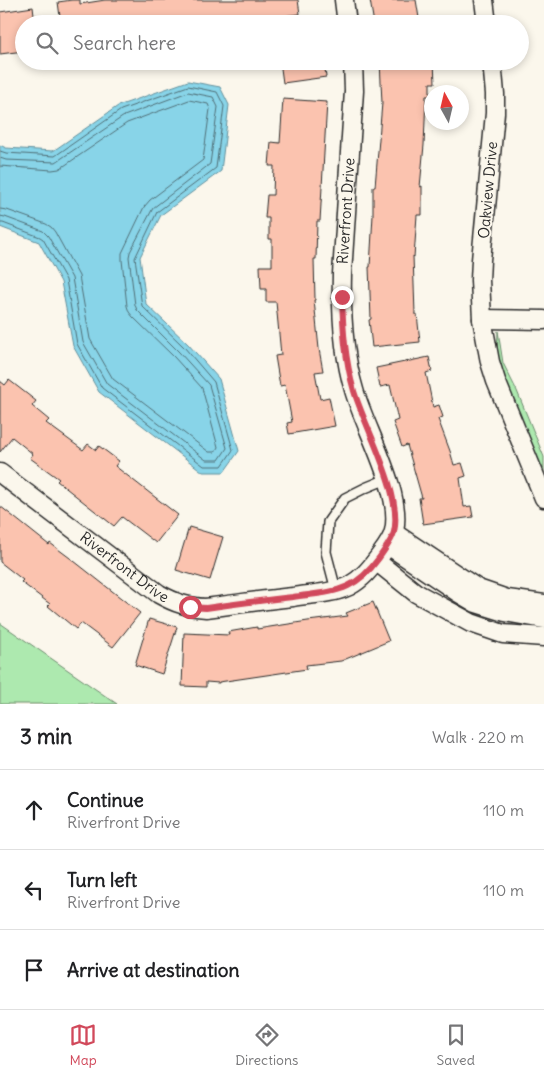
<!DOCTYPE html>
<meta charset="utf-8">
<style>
:root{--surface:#fff;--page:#f2f2f2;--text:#202124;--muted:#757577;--line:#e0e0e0;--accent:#d1495b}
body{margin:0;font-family:Delius,sans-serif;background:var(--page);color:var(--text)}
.compass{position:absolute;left:424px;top:85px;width:45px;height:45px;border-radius:50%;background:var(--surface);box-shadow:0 2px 8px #0003;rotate:352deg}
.stop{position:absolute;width:15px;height:15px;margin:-11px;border:4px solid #d1495b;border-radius:50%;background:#fff}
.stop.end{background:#d1495b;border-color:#fff;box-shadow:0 1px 5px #0008}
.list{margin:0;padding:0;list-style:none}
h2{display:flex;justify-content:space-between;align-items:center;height:65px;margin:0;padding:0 20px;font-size:21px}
h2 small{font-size:16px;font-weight:400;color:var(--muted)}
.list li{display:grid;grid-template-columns:32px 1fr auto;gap:15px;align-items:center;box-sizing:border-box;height:80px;padding:0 20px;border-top:1px solid var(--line)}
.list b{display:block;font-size:19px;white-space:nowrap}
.list p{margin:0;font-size:16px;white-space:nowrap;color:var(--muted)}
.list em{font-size:16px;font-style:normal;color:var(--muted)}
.icon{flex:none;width:28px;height:28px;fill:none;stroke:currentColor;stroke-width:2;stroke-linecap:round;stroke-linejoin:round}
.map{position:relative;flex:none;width:544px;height:704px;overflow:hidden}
.search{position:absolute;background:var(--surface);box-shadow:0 2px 8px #0003;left:15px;right:15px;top:15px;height:55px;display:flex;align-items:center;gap:12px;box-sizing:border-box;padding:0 18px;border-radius:28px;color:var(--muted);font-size:19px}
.sheet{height:305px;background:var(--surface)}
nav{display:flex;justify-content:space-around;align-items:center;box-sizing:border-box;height:70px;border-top:1px solid var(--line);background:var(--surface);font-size:14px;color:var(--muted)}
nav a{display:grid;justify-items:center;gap:2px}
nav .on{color:var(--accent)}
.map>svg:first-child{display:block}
</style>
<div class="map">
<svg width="544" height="704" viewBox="0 0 544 704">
<rect width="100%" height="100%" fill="#fbf7ec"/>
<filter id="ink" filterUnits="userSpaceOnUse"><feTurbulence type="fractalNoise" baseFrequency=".02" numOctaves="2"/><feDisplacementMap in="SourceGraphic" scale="10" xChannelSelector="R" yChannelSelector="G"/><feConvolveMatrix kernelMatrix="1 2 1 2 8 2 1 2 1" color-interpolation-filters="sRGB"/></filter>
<g filter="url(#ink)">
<g fill="#ade9af" stroke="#6c8a6d">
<path d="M498,331l5,32 14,28 27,66v21l-41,-100 -6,-22z"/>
<path d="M0,623l117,81h-117z"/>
</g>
<path fill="#88d4e8" stroke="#63909c" d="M188,81l32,6 9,18 -8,66 -60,44 -21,42 6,47 42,40 31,35 20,72 -15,21h-21l-104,-80 -26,-46 -12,-64 -22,-40 -39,-15v-82l6,3 47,3 65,-45z"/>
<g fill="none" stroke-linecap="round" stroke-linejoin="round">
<g stroke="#506f77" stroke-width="1">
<path d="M0,151l6,2 49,3 66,-46 67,-24 29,6 7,14 -8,62 -59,44 -22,46 7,48 42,41 30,35 19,68 -11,16h-18l-102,-78 -25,-44 -11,-64 -23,-41 -3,-2 -37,-14h-3"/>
<path d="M0,158l6,2 50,2 68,-46 64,-24 25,5 5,10 -8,57 -57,44 -23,44 -1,5 6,48 2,5 42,42 30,33 18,63 -8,12h-13l-99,-76 -24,-42 -11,-64 -24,-42 -5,-5 -38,-14 -5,-1"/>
<path d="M0,166l52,4 7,-1 5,-3 63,-43 62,-23 19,4 2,5 -7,51 -53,40 -6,7 -22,46v7l5,46 2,6 4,5 41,40 28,31 16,59 -3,5h-6l-96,-73 -23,-40 -11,-63 -24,-44 -4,-5 -5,-3 -39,-14 -7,-1"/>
</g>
</g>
<g fill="#fbc3af" stroke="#2b2b2b">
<path d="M72,0h8v4l25,-4h193l2,14 -44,5 1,5h-196l-3,-22z"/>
<path d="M370,0h46l4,24h-46z"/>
<path d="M33,7l2,17h-11v27l-24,3v-42z"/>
<path d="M280,61h44l2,16 -43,6z"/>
<path d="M380,61h54l1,22h-5v13h-4l-2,49 -4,42 2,-1v29h-5l-3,42 -1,-1 2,58h2l3,28 -48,5 -3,-27 2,-1 -2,-52h1l3,-52v-28h2l7,-84z"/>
<path d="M283,99l44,3 -7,119h-3l-1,38h-2l1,41h-1l5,49 4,22 -8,1 5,27 9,-2 6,29 -46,8 -2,-11 5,-1 -7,-37 -5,1 -5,-30 6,-1 -5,-53h-10v-13h-5l-1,-23h12v-27h-3v-21h-4l2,-23h6l1,-29h-5l2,-24 9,1z"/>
<path d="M429,357l3,14 -6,2 7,34 6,-2 4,12 -5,2 12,32 4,14 8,-2 4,13 -6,2 4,29 7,-1 2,11 -50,7 -4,-26h3l-15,-53 -5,2 -9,-25 5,-2 -8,-35 -10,2 -4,-19z"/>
<path d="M9,380l27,21 -4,5 17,14 -3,3 37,27 5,-6 8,6 3,-4 20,15 -4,5 63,49 -22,28 -34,-26 -8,9 -57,-45 2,-2 -29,-21 3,-4 -21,-17 -12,15v-71l5,4z"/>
<path d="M0,506l49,39 1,-2 24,18 66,52 -27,34 -32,-24 -5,6 -28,-23 2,-2 -29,-22 2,-2 -23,-18z"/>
<path d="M189,527l34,10 -13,43 -34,-10z"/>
<path d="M373,602l16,39 -48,20 -35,4 1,4 -88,13v1l-13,-1v5l-24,-1 2,-53 45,2 -1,-3 29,-5v2l51,-8 40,-5 -2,-3z"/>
<path d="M149,619l28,8 -15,47 -27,-9z"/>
</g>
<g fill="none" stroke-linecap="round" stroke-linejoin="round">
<g stroke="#2b2b2b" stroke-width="12">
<path id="service" d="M336,590l-10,-38 2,-30 17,-24 20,-10 22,-9"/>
</g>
<g stroke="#2b2b2b" stroke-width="21">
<g id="minor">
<path d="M344,0l3,24"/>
<path d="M484,0l3,24"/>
<path d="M492,61l3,33v19l-14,147 -1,20 2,39 8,43 6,19 48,117"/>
<path d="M482,319l62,1"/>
<path id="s1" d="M0,473l159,121c16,9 28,13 47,14 29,-4 58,-8 87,-11 18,-3 39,-3 56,-11 13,-7 21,-17 30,-29 5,-7 13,-16 15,-26 9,-38 -29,-102 -40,-141 -11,-37 -13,-77 -12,-116l12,-183 -1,-30"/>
<path d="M394,533l84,56 29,10 37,5"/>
<path d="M388,545l71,48 17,10 29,9 39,7"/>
<path d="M376,561l40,32 55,30 32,11 41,3"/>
</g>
</g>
<use href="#service" stroke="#fbf7ec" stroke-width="9"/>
<use href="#minor" stroke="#fbf7ec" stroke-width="18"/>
</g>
</g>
<g fill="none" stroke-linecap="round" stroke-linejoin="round" filter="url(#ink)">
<path stroke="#d1495b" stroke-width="6" d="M190,607l16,1c29,-4 58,-8 87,-11 18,-3 38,-3 55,-11 13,-6 23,-17 31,-28 5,-8 13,-17 15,-26 9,-38 -29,-104 -40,-141 -9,-31 -11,-62 -12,-94"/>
</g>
<g text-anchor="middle" stroke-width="4" stroke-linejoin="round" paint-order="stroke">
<g font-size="15" fill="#2b2b2b" stroke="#fbf7ec">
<text transform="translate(488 190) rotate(-85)" y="5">Oakview Drive</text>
<text dy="5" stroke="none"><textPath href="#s1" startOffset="795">Riverfront Drive</textPath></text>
<text dy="5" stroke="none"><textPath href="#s1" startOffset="156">Riverfront Drive</textPath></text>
</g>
</g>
</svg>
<svg class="compass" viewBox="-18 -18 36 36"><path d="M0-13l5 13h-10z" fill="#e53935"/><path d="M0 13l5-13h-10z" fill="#757577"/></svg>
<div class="stop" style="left:190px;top:607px"></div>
<div class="stop end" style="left:342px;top:297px"></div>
<div class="search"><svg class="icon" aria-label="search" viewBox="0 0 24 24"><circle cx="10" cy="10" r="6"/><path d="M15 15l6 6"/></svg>Search here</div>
</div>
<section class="sheet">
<h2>3 min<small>Walk · 220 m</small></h2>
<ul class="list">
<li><svg class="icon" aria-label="ahead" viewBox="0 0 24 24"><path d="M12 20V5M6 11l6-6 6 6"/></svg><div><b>Continue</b><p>Riverfront Drive</p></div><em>110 m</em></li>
<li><svg class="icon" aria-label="left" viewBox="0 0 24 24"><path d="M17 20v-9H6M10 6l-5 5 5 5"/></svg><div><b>Turn left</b><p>Riverfront Drive</p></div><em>110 m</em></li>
<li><svg class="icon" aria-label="arrive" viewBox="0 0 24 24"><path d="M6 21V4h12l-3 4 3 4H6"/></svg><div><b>Arrive at destination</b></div></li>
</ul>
</section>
<nav>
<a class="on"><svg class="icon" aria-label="map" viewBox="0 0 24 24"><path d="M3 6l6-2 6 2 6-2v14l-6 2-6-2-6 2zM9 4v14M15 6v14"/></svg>Map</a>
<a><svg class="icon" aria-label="directions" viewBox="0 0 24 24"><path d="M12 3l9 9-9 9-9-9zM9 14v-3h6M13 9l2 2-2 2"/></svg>Directions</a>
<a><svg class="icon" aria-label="saved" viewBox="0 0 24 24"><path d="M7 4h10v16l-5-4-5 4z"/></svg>Saved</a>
</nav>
